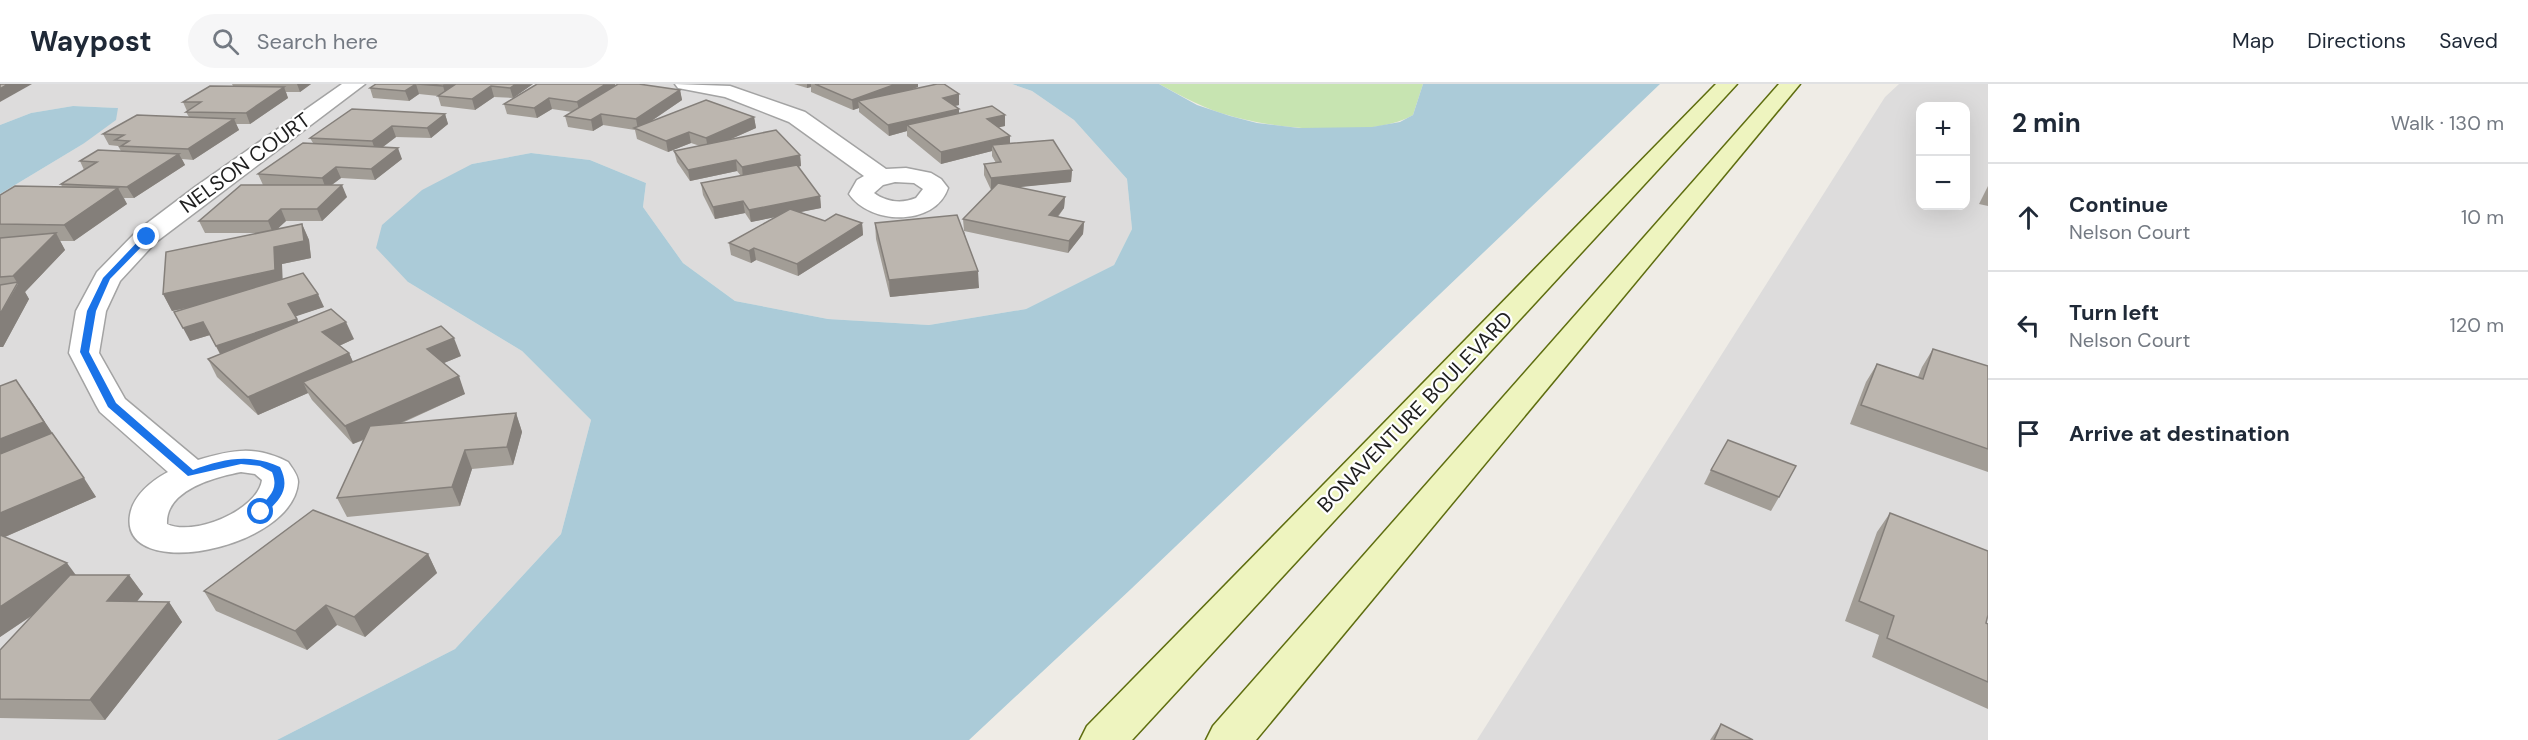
<!DOCTYPE html>
<meta charset="utf-8">
<style>
:root{--surface:#fff;--page:#f6f6f7;--text:#1f2937;--muted:#747a83;--line:#e0e1e3}
body{margin:0;font-family:"DM Sans",sans-serif;background:var(--page);color:var(--text)}
.controls{position:absolute;right:18px;top:18px;display:grid;overflow:hidden;border-radius:12px;box-shadow:0 6px 24px #0002}
.controls button{width:54px;height:54px;display:grid;place-items:center;padding:0;border:0;border-bottom:2px solid var(--line);background:var(--surface);color:var(--text);font:30px sans-serif}
.stop{position:absolute;width:18px;height:18px;margin:-14px;border:4px solid #1a73e8;border-radius:50%;background:#fff}
.stop.end{background:#1a73e8;border-color:#fff;box-shadow:0 2px 6px #0008}
.list{margin:0;padding:0;list-style:none}
h2{display:flex;justify-content:space-between;align-items:center;height:78px;margin:0;padding:0 24px;font-size:26px}
h2 small{font-size:20px;font-weight:400;color:var(--muted)}
.list li{display:grid;grid-template-columns:39px 1fr auto;gap:18px;align-items:center;box-sizing:border-box;height:108px;padding:0 24px;border-top:2px solid var(--line)}
.list b{display:block;font-size:22px;white-space:nowrap}
.list p{margin:0;font-size:20px;white-space:nowrap;color:var(--muted)}
.list em{font-size:20px;font-style:normal;color:var(--muted)}
.icon{flex:none;width:33px;height:33px;fill:none;stroke:currentColor;stroke-width:2;stroke-linecap:round;stroke-linejoin:round}
.map{position:relative;flex:none;width:1988px;height:656px;overflow:hidden}
header{display:flex;align-items:center;gap:36px;box-sizing:border-box;height:84px;padding:0 30px;background:var(--surface);border-bottom:2px solid var(--line)}
header strong{font-size:28px}
nav{display:flex;gap:33px;margin-inline-start:auto;font-size:21px}
.search{width:420px;height:54px;background:var(--page);display:flex;align-items:center;gap:15px;box-sizing:border-box;padding:0 21px;border-radius:33px;color:var(--muted);font-size:22px}
main{display:flex}
aside{flex:1;background:var(--surface)}
.map>svg:first-child{display:block}
</style>
<header>
<strong>Waypost</strong>
<div class="search"><svg class="icon" aria-label="search" viewBox="0 0 24 24"><circle cx="10" cy="10" r="6"/><path d="M15 15l6 6"/></svg>Search here</div>
<nav><a>Map</a><a>Directions</a><a>Saved</a></nav>
</header>
<main>
<div class="map">
<svg width="1988" height="656" viewBox="0 0 1988 656">
<rect width="100%" height="100%" fill="#efece6"/>
<g fill="#dddcdc" fill-rule="evenodd">
<path d="M0,0h1012l20,7 42,29 53,59 5,50 -18,36 -88,44 -97,16 -101,-6 -93,-18 -52,-38 -40,-56 3,-24 -56,-23 -59,-7 -59,11 -64,118 114,69 69,69 -30,114 -106,115 -178,91h-277v-546l83,-50 35,-36 -45,-2 -42,7 -31,12z"/>
<path d="M1899,0h89v656h-511l408,-643zM1920,22h46v100h-46z"/>
</g>
<path fill="#c7e4b1" d="M1159,0h264l-10,31c-41,24 -137,14 -182,1 -26,-7 -48,-19 -72,-32z"/>
<g fill="#abcbd8">
<path d="M1012,0h147l38,21 33,11 27,7 42,5 73,-1 28,-5 13,-7 10,-31h237l-529,505 -162,151h-692l178,-91 106,-115 30,-114 -69,-69 -114,-69 -32,-34 6,-23 40,-35 50,-26 59,-11 59,7 56,23 -3,24 40,56 52,38 93,18 101,6 97,-16 88,-44 18,-36 -5,-50 -53,-59 -42,-29z"/>
<path d="M73,22l45,2 -2,12 -33,24 -83,50v-69l31,-12z"/>
</g>
<g fill="none" stroke-linecap="round" stroke-linejoin="round">
<g stroke="#a3a3a3" stroke-width="3">
<g id="street">
<path d="M342,0h23l-209,158 -36,39 -14,30 -7,42 26,46 73,61c34,-10 57,-15 90,2 4,6 10,13 10,20 -4,67 -179,102 -168,33 3,-19 21,-34 38,-43l-68,-60 -4,-7 -27,-52 7,-42 21,-39 41,-42 57,-43zM241,388l14,2 7,6c-4,30 -68,57 -95,44 -2,-34 48,-47 74,-52z"/>
<path d="M675,0l55,2 75,26 81,57 20,-1 25,5 10,6 7,9c-13,39 -78,37 -99,6l8,-14 7,-4 -75,-54 -64,-25 -47,-9zM895,98l19,1 9,6 -7,9c-14,6 -30,4 -42,-5l9,-8z"/>
</g>
</g>
<g stroke="#5e6d0f" stroke-width="3">
<g id="secondary">
<path d="M1716,0h21l-605,656h-52l7,-14z"/>
<path d="M1779,0h21l-544,656h-50l7,-14z"/>
</g>
</g>
<use href="#street" fill="#fff" fill-rule="evenodd"/>
<use href="#secondary" fill="#eef4bf" fill-rule="evenodd"/>
</g>
<g fill="#a29d96">
<path d="M232,0h79l-11,8h-14l2,6 -38,26h-14l3,6 -46,30 -11,-1 3,6 -51,33h-10l3,6 -53,37h-14l5,9 -40,42 4,7 -26,48h-3v-152l62,-8 -1,-3 23,-14 -4,-9 41,-10 -3,-5 -9,-1 -6,-11 86,-17 -3,-5 1,-1 -4,-9 50,-16z"/>
<path d="M376,0h157l-20,14 -19,-1 -19,13 -34,-4 -3,-10 -19,-2 -10,7 -36,-3 -3,-10z"/>
<path d="M615,0v2l65,4 2,10 -32,22 104,-5 2,11 -27,12 71,15 1,11 -3,1 22,29 1,12 -21,4 25,9 37,2 1,12 -65,41 -42,-16 -5,3 -20,-8 -2,-12 46,-26 -24,5 -6,-9 -30,6 -12,-24 -2,-12 40,-7 -4,-5 -47,10 -13,-19 -3,-11 26,-5 -9,-3 -23,9 -31,-13 -2,-9 -32,-5 -10,6 -25,-4 -3,-11 7,-4 -20,-3 -15,9 -30,-4 -3,-10z"/>
<path d="M794,0h124v3l-9,3 50,4v11l-4,1 4,3v4l46,2v11l-7,1 12,9v8l62,26 -1,12 -55,5 49,10 -1,11 -6,9 26,5 -1,12 -15,19 -104,-22 15,57 -89,9 -14,-58 -1,-16 89,8 -1,-12 29,-30 -1,1 -7,-15v-11l12,-1 -4,-7v-5l-51,13 -34,-28v-5l-18,5 -30,-24v-4l-6,2 -42,-18v-5l-4,1z"/>
<path d="M445,30l3,10 -17,14 -35,-1 -13,10 19,12 -27,21 -34,-2 -9,7 15,12 -25,24h-36l-9,8 25,-5 7,16 2,18 -29,6v15l42,28 -29,9 3,6 56,17 -15,7 10,7 4,9 108,-6 -17,7 21,31 -65,30 116,-11 6,19 -9,33 -41,4 -12,37 -113,11 -10,-19 27,-58 -11,4 -41,-44 -4,-7 -50,22 -41,-38 -9,-18 12,-5 -10,-19 -20,6 2,-34 -20,4 -9,-17 95,-61h-53l-6,-12 64,-36 -5,-11 55,-31 -3,-5z"/>
<path d="M1988,102v20l-9,-2z"/>
<path d="M1933,265l55,17v106l-138,-48 16,-42 11,-18 41,13 4,-10z"/>
<path d="M16,296l36,53 44,64 -91,40 71,38h53l14,19 -7,8h33l13,20 -77,98 -105,-2v-68l33,-35 -33,22v-251z"/>
<path d="M1711,386l68,27 -8,14 -67,-27z"/>
<path d="M1890,429l96,110 2,1v85l-116,-52 7,-22 -34,-14 32,-89z"/>
<path d="M428,470l9,19 -72,64 -28,-12 -30,25 -91,-39 -12,-20z"/>
<path d="M1721,640l32,16h-43z"/>
</g>
<g fill="#847f7a">
<path d="M8,0h24l-32,18v-13z"/>
<path d="M297,0h14l-11,8z"/>
<path d="M416,0l3,10 -10,7 -4,-10z"/>
<path d="M446,0h18l-18,12 -3,-10z"/>
<path d="M516,0h17l-20,14 -3,-10z"/>
<path d="M606,0h9l1,5 -36,24 -3,-11z"/>
<path d="M807,0h4v3l-4,1z"/>
<path d="M896,0h22v3l-53,19 -7,-5 1,7 -6,2 -1,-10z"/>
<path d="M491,2l3,11 -19,13 -3,-11z"/>
<path d="M284,3l4,11 -38,26 -4,-11z"/>
<path d="M680,6l2,10 -44,30 -2,-11z"/>
<path d="M959,10v11l-15,3 -1,-10z"/>
<path d="M549,14l3,11 -15,9 -3,-10z"/>
<path d="M959,25v10l-52,6v6l-18,5 -1,-11z"/>
<path d="M445,30l3,10 -17,14 -4,-10z"/>
<path d="M601,30l2,11 -10,6 -2,-11z"/>
<path d="M1005,31v11l-18,4v-11z"/>
<path d="M754,33l2,11 -48,21 -2,-11z"/>
<path d="M234,35l5,11 -46,30 -5,-11z"/>
<path d="M392,42l4,11 -20,15 -4,-11z"/>
<path d="M689,48l2,11 -23,9 -2,-11z"/>
<path d="M1010,52v11l-18,-2v6l-51,13v-12z"/>
<path d="M398,64l4,11 -27,21 -4,-11z"/>
<path d="M179,70l6,11 -51,33 -7,-11z"/>
<path d="M800,71l1,11 -58,13 -1,-12z"/>
<path d="M736,76l1,11 -47,10 -2,-11z"/>
<path d="M336,83l5,11 -15,11 -4,-11z"/>
<path d="M1072,86l-1,12 -80,8v-12z"/>
<path d="M342,101l5,12 -25,24 -5,-12z"/>
<path d="M118,104l9,16 -53,37 -10,-16z"/>
<path d="M820,112l1,12 -70,14 -2,-12z"/>
<path d="M1065,113l-1,11 -15,19v-12z"/>
<path d="M743,117l2,12 -30,6 -2,-12z"/>
<path d="M281,125l5,12 -13,12 -5,-12z"/>
<path d="M1084,138l-1,12 -15,19 1,-12z"/>
<path d="M862,139l1,12 -65,41 -1,-12z"/>
<path d="M302,140l7,16 2,18 -29,6 1,23 -111,24 -9,-17 111,-47z"/>
<path d="M56,149l9,17 -40,42 4,7 -26,48h-3v-33l18,-30 -5,-8z"/>
<path d="M754,164l2,12 -5,3 -2,-12z"/>
<path d="M978,187l1,17 -89,9 -1,-17z"/>
<path d="M318,210l6,13 -30,10 -6,-13z"/>
<path d="M297,235l6,13 -80,27 -7,-13z"/>
<path d="M203,238l7,13 -20,6 -7,-13z"/>
<path d="M346,238l8,17 -24,11 -8,-18z"/>
<path d="M454,254l7,18 -27,11 -7,-18z"/>
<path d="M349,269l8,18 -54,11 5,11 -50,22 -10,-18z"/>
<path d="M459,292l6,18 -112,50 -8,-18z"/>
<path d="M29,314l28,42 -57,23v-24z"/>
<path d="M516,329l6,19 -9,33 -6,-18z"/>
<path d="M465,366l7,19 -12,37 -8,-19z"/>
<path d="M84,394l12,19 -96,42v-26z"/>
<path d="M428,470l9,19 -72,64 -11,-20z"/>
<path d="M67,479l14,19 -81,55v-30z"/>
<path d="M129,491l14,19 -22,27 -14,-20z"/>
<path d="M169,518l13,20 -77,98 -15,-20z"/>
<path d="M326,521l11,20 -30,25 -12,-19z"/>
</g>
<g fill="#bcb6af" stroke="#847f7a" stroke-width="1.5">
<path d="M0,0h8l-8,5z"/>
<path d="M376,0h40l-11,7 -35,-3z"/>
<path d="M417,0h29l-3,2z"/>
<path d="M456,0h60l-6,4 -19,-2 -19,13 -34,-3z"/>
<path d="M537,0h69l-29,18 -28,-4 -15,10 -30,-4z"/>
<path d="M618,0h21l41,6 -44,29 -35,-5 -10,6 -26,-4z"/>
<path d="M815,0h81l-44,16z"/>
<path d="M937,0h7l15,10 -16,4 16,11 -71,16 -30,-24z"/>
<path d="M210,2l74,1 -38,26 -60,-1 15,-10h-18z"/>
<path d="M706,16l48,17 -48,21 -17,-6 -23,9 -32,-13z"/>
<path d="M992,22l13,9 -18,4 23,17 -69,16 -34,-27z"/>
<path d="M352,25l93,5 -18,14 -35,-2 -20,15 -62,-3z"/>
<path d="M137,31l97,4 -46,30 -67,-3 8,-5 -14,-1 9,-5 -21,-1z"/>
<path d="M776,46l24,25 -58,12 -6,-7 -48,10 -14,-19z"/>
<path d="M1053,56l19,30 -81,8 -7,-14 17,-2 -9,-17z"/>
<path d="M303,59l95,5 -27,21 -35,-2 -14,11 -64,-4z"/>
<path d="M98,66l81,4 -52,33 -66,-3 36,-22 -17,-1z"/>
<path d="M797,81l23,31 -71,14 -6,-9 -30,6 -12,-24z"/>
<path d="M998,99l67,14 -16,18 35,7 -15,19 -106,-22z"/>
<path d="M241,101h101l-25,24h-36l-13,12h-69z"/>
<path d="M15,102l103,2 -54,37 -64,-1v-29z"/>
<path d="M790,125l35,12 11,-7 26,9 -65,41 -43,-16 -5,3 -20,-8z"/>
<path d="M957,131l21,56 -89,9 -14,-57z"/>
<path d="M302,140l2,17 -30,6 1,23 -112,24 3,-42z"/>
<path d="M56,149l-43,43 -13,1v-39z"/>
<path d="M303,189l15,21 -30,10 9,15 -81,27 -13,-24 -20,6 -9,-16z"/>
<path d="M18,198l-18,32v-29z"/>
<path d="M331,225l15,13 -24,10 27,21 -101,44 -40,-38z"/>
<path d="M441,242l13,12 -27,11 32,27 -114,50 -42,-44z"/>
<path d="M1933,265l55,17v83l-127,-44 16,-41 46,15z"/>
<path d="M16,296l28,42 -44,17v-53z"/>
<path d="M516,329l-9,34 -42,3 -13,37 -115,11 33,-72z"/>
<path d="M52,349l32,45 -84,35v-59z"/>
<path d="M1728,356l68,26 -17,31 -68,-27z"/>
<path d="M313,426l115,44 -74,63 -28,-12 -31,26 -91,-40z"/>
<path d="M1890,429l98,38v64l-2,8 2,1v58l-101,-44 7,-22 -35,-15z"/>
<path d="M0,451l67,28 -67,44z"/>
<path d="M70,491h59l-22,26 62,1 -79,98 -90,-1v-49z"/>
<path d="M1721,640l32,16h-39z"/>
</g>
<path fill="#1a73e8" d="M144,151l7,2 -41,42 -14,32 -7,41 27,51 77,67c30,-11 57,-17 87,-3 11,22 0,32 -15,47h-8l-1,-2c11,-15 24,-20 16,-40l-12,-6 -19,-2 -53,12 -80,-69 -28,-55 7,-41 16,-33z"/>
<g text-anchor="middle" stroke-width="4.5" stroke-linejoin="round" paint-order="stroke">
<g font-size="21" fill="#1f1f1f" stroke="#fff">
<text transform="translate(245 79) rotate(-36)" y="7">NELSON COURT</text>
<text transform="translate(1415 328) rotate(-46)" y="7">BONAVENTURE BOULEVARD</text>
</g>
</g>
</svg>
<div class="controls">
<button>+</button>
<button>−</button>
</div>
<div class="stop" style="left:261px;top:428px"></div>
<div class="stop end" style="left:147px;top:153px"></div>
</div>
<aside>
<h2>2 min<small>Walk · 130 m</small></h2>
<ul class="list">
<li><svg class="icon" aria-label="ahead" viewBox="0 0 24 24"><path d="M12 20V5M6 11l6-6 6 6"/></svg><div><b>Continue</b><p>Nelson Court</p></div><em>10 m</em></li>
<li><svg class="icon" aria-label="left" viewBox="0 0 24 24"><path d="M17 20v-9H6M10 6l-5 5 5 5"/></svg><div><b>Turn left</b><p>Nelson Court</p></div><em>120 m</em></li>
<li><svg class="icon" aria-label="arrive" viewBox="0 0 24 24"><path d="M6 21V4h12l-3 4 3 4H6"/></svg><div><b>Arrive at destination</b></div></li>
</ul>
</aside>
</main>
